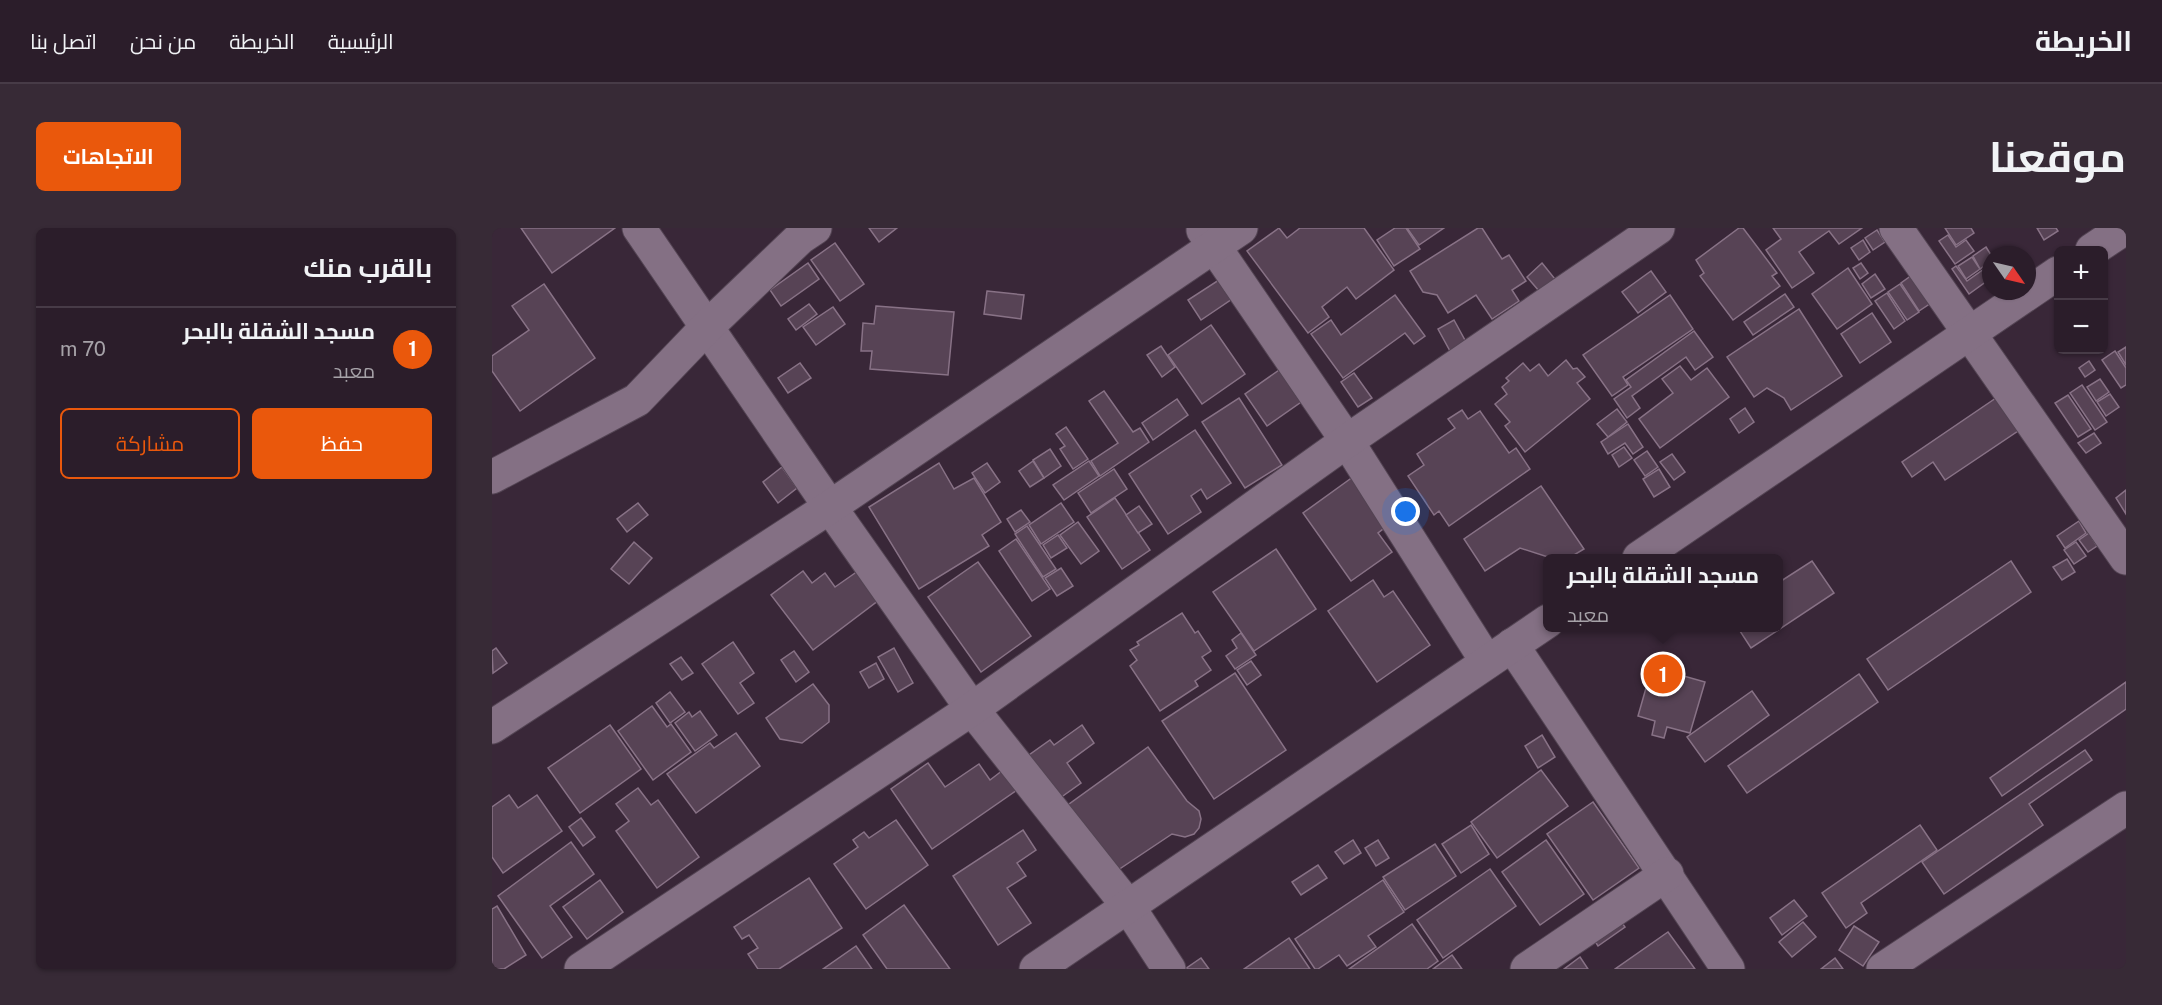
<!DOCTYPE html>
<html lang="ar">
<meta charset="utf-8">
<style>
:root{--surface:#2b1d2a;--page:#372a36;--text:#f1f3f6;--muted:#a6a2a8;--line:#473b47;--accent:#ea580c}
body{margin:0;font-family:"Public Sans",Cairo,sans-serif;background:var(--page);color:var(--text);direction:rtl}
.controls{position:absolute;right:18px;top:18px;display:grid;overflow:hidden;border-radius:9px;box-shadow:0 2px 4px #0004}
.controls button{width:54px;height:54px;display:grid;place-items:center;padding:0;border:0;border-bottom:2px solid var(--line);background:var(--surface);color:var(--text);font:30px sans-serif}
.compass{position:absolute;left:1490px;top:18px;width:54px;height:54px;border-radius:50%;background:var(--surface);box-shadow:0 2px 4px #0004;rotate:124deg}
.you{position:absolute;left:914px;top:284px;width:21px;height:21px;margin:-15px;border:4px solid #fff;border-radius:50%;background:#1a73e8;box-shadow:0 0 0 9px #1a73e833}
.badge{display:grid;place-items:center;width:39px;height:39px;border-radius:50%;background:var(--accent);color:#fff;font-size:20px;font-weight:700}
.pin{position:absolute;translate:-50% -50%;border:3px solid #fff;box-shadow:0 2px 6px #0006}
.popup{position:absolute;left:1051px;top:326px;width:240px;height:78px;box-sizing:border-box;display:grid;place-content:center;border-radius:9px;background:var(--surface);filter:drop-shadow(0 2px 4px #0005);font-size:20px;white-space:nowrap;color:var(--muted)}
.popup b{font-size:22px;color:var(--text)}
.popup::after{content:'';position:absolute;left:50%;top:100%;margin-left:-12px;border:12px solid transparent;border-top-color:var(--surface)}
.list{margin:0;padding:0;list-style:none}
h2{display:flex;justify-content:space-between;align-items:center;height:78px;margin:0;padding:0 24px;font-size:26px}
h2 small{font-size:20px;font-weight:400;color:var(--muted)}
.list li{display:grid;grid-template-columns:39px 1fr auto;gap:18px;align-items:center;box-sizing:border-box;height:84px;padding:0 24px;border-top:2px solid var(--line)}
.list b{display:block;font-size:22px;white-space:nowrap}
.list p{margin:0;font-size:20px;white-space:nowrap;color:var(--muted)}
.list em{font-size:20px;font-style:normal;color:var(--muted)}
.actions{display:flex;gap:12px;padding:18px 24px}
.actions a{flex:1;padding:14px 0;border:2px solid var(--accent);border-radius:9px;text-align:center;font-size:21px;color:var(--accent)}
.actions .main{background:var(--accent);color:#fff}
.map{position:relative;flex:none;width:1634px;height:741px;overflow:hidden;direction:ltr;border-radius:9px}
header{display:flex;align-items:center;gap:36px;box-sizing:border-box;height:84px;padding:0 30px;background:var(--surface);border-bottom:2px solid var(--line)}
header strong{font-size:28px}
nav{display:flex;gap:33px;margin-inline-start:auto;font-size:21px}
.intro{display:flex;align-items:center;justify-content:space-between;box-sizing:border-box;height:144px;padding:0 36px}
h1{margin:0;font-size:42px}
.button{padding:15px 27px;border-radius:9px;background:var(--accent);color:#fff;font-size:21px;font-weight:700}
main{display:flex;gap:36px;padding:0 36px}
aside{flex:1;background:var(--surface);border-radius:9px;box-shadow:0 2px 4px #0004}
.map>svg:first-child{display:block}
</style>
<header>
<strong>الخريطة</strong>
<nav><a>الرئيسية</a><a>الخريطة</a><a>من نحن</a><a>اتصل بنا</a></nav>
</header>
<div class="intro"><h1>موقعنا</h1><a class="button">الاتجاهات</a></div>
<main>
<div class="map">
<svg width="1634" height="741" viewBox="0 0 1634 741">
<rect width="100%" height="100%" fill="#392738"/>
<g fill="#574355" stroke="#887286" stroke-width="1.5">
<path d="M29,0h94l-63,45z"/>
<path d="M377,0h28l-18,14z"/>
<path d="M787,0l8,10 13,-10h64l30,42 -38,29 -9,-12 -25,20 7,10 -21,16 -61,-82z"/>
<path d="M903,0h11l14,21 -26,17 -17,-26z"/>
<path d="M915,0h37l-25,17z"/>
<path d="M986,0h4l20,31 7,-4 17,26 -14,9 7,11 -27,18 -16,-24 -28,18 -11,-18 -14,-3 -13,-21z"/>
<path d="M1247,0h4l34,45 -5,3 8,10 -47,34 -33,-44 4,-3 -8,-13z"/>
<path d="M1281,0h89l-23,16 -10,-13 -30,21 15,21 -22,15 -26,-38 15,-11z"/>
<path d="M1453,0h26l3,5 -18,12z"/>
<path d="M1545,0h19l2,3 -14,9z"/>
<path d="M1385,2l8,12 -12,8 -8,-12z"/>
<path d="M1456,7l8,12 10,-7 8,11 -19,13 -16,-23z"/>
<path d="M1371,12l7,12 -11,8 -8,-12z"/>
<path d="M343,15l29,41 -24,17 -29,-41z"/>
<path d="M1494,19l5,8v7l-11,7 -7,-13z"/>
<path d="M1480,29l8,12 -14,10 -8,-13z"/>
<path d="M316,35l11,16 -38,27 -11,-16z"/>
<path d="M1050,35l13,16 -16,12 -12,-14z"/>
<path d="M1369,35l7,10 -8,6 -7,-11z"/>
<path d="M1499,36v14l-22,16 -17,-25 4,-3 11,15z"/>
<path d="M1356,40l24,36 -35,25 -25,-35z"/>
<path d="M1159,43l15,21 -28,21 -16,-21z"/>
<path d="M1383,46l10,15 -14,9 -9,-14z"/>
<path d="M1420,47l19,28 -12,8 -18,-28z"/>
<path d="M733,48l13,19 -37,25 -13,-20z"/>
<path d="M52,56l51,74 -75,53 -28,-40v-15l37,-26 -17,-24z"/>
<path d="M1408,56l19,28 -12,8 -19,-28z"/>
<path d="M495,63l37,4 -3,24 -37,-5z"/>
<path d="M1395,65l18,28 -11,8 -19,-28z"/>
<path d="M1293,66l9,13 -41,28 -9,-13z"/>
<path d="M903,67l30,41 -11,8 -9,-11 -62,45 -32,-44 20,-14 10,15z"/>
<path d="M1178,67l23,34 -70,48 5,8 -16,11 -29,-41z"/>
<path d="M317,76l8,10 -21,16 -8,-11z"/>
<path d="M384,78l78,6 -6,63 -78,-6 2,-18h-11l2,-28 11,1z"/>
<path d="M341,79l12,17 -29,21 -13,-18z"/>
<path d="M1307,81l43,67 -51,34 -7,-12 -17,-10 -13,9 -27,-40z"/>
<path d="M1380,85l19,29 -31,21 -19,-29z"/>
<path d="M962,92l12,22 -16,9 -12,-22z"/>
<path d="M719,97l34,49 -43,30 -34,-49z"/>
<path d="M1202,103l19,26 -18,13 -9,-13 -54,39 8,12 -13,10 -13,-19 17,-12 -5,-7z"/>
<path d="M669,118l14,21 -13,10 -15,-22z"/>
<path d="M1634,119v18l-8,-13z"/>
<path d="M1623,123l11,17v17l-5,3 -19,-28z"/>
<path d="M1074,132l7,9 4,-1 8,9 -8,6 13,16 -65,53 -20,-26 5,-4 -15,-18 12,-10 -5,-7 7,-6 -3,-3 17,-15 7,8 9,-7 9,12z"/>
<path d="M1597,133l6,9 -10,7 -6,-9z"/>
<path d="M308,135l11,15 -23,15 -10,-15z"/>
<path d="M1188,138l11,14 16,-12 22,29 -69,51 -21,-29 34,-26 -11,-14z"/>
<path d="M790,140l22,32 -37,26 -22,-32z"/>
<path d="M862,145l18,25 -14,9 -17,-25z"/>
<path d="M1608,151l9,13 -13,9 -9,-14z"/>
<path d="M1590,157l25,37 -12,8 -25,-37z"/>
<path d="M612,163l29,41 7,-4 9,14 -49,34 -9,-15 27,-18 -29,-42z"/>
<path d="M1618,166l9,13 -13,9 -9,-14z"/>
<path d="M1576,167l23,34 -13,8 -23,-34z"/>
<path d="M747,170l43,67 -37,23 -43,-66z"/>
<path d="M1504,170l22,33 -73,49 -12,-18 -21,15 -10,-15z"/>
<path d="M685,171l11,16 -35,25 -11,-17z"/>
<path d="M1253,180l9,14 -15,11 -9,-14z"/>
<path d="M1125,181l10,13 -19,15 -11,-13z"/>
<path d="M970,182l6,9 12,-8 29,42 7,-5 14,21 -81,57 -10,-15 -5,4 -26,-39 16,-11 -7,-11 38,-26 -7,-9z"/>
<path d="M1136,196l15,23 -10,7 -8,-11 -17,11 -7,-12z"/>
<path d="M574,199l22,32 -15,10 -13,-20 5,-3 -9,-12z"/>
<path d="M703,202l36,53 -24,16 -6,-10 -10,7 10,16 -33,22 -39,-60z"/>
<path d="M1602,205l7,10 -15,10 -8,-10z"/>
<path d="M1132,219l8,11 -13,9 -7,-12z"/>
<path d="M558,221l11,17 -17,12 -11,-18z"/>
<path d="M1155,223l11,16 -13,9 -11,-16z"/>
<path d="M1180,226l13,18 -11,8 -14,-18z"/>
<path d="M541,233l11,17 -14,9 -11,-16z"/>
<path d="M597,233l10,15 -35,24 -11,-15z"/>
<path d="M447,235l15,26 20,-11 27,44 -19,13 7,11 -70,43 -50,-82z"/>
<path d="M495,235l13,19 -15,11 -13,-20z"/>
<path d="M290,239l15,21 -19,15 -15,-21z"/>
<path d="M622,241l13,20 -36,24 -13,-20z"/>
<path d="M1167,241l11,18 -16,10 -11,-18z"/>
<path d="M865,246l34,49 -13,10 14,19 -41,29 -48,-68z"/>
<path d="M1049,258l43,63 -15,9h-18l-31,-10 -35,23 -21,-32z"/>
<path d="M1634,262v24l-10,-16z"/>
<path d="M623,270l35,52 -28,19 -35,-52z"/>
<path d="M146,275l10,12 -21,17 -10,-13z"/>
<path d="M569,275l13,19 -33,22 -12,-19z"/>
<path d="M647,278l13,18 -14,9 -12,-18z"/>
<path d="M529,282l9,12 -15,10 -8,-13z"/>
<path d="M1587,293l7,12 -21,15 -8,-12z"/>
<path d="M586,294l21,29 -18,13 -21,-29z"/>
<path d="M535,298l29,43 -13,8 -28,-43z"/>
<path d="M1597,305l8,13 -9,6 -9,-12z"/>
<path d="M566,307l9,13 -16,10 -8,-13z"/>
<path d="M524,311l34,50 -18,12 -33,-50z"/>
<path d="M142,314l18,16 -23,26 -18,-15z"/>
<path d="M1584,314l10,14 -12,8 -10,-14z"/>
<path d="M784,321l40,60 -62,42 -41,-59z"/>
<path d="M1575,331l8,13 -13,8 -9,-13z"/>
<path d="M1320,333l22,32 -83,55 -13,-20h40v-45z"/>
<path d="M1519,333l20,31 -143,98 -21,-31z"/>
<path d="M486,334l53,74 -50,36 -53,-75z"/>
<path d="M569,340l12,18 -16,10 -12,-18z"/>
<path d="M311,343l9,12 13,-10 10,14 23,-16 21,29 -66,50 -42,-55z"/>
<path d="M881,352l11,17 9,-6 37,54 -53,37 -49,-71z"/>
<path d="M690,385l13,20 3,-2 13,20 -9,6 9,13 -16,11 3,5 -38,25 -30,-45 7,-6 -7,-10 9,-5 -2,-3z"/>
<path d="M749,405l15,22 -21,14 -9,-13 11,-8 -5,-8z"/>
<path d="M241,414l21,31 -14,10 14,20 -16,11 -36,-50z"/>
<path d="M4,420l11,15 -14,10 -1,-22z"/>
<path d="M402,420l19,35 -15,9 -20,-35z"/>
<path d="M302,423l15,21 -13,10 -15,-22z"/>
<path d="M189,429l12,16 -11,7 -12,-16z"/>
<path d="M759,433l10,14 -14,10 -10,-15z"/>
<path d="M384,435l8,16 -15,9 -9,-16z"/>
<path d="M1160,439l53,15 -15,51 -23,-6 -3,11 -12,-3 3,-14 -17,-5z"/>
<path d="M743,445l51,77 -72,49 -52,-78z"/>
<path d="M1367,446l19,28 -131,91 -19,-27z"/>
<path d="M1634,454v27l-124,87 -12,-18z"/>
<path d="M321,456l16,21v17l-27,21 -22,-4 -14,-21z"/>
<path d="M1260,463l17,24 -64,47 -18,-25z"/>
<path d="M178,464l15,20 -15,11 -14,-20z"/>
<path d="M160,478l15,21 4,-3 20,28 -38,28 -35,-49z"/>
<path d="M208,483l17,24 -22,16 -20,-28 14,-11 3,5z"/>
<path d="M118,497l31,44 -61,44 -32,-45z"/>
<path d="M590,497l12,18 -27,20 14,20 -21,15 -31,-43 21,-15 4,5z"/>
<path d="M244,505l24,33 -64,47 -29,-39 43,-31 4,5z"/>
<path d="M1050,507l13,22 -17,11 -13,-22z"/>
<path d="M656,519l39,54 12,10 2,8 -2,9 -5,6 -9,3 -13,-3 -60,40 -47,-67z"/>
<path d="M1593,522l7,10 -63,44 14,21 -99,69 -22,-32z"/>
<path d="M436,535l17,24 34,-23 11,16 13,-10 14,20 -85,59 -41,-60z"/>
<path d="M1049,542l27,36 -71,52 -26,-36z"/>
<path d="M146,560l13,17 7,-5 41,57 -42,31 -41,-57 13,-10 -13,-17z"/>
<path d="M17,567l9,13 19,-13 25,36 -59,42 -11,-16v-50z"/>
<path d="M1101,574l46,66 -46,32 -46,-66z"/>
<path d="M89,590l14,19 -12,9 -14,-19z"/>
<path d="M404,592l32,45 -62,44 -32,-45 24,-17 -5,-7 11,-8 5,6z"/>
<path d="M979,597l18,29 -28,19 -19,-29z"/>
<path d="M1428,597l17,25 -76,53 6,10 -21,15 -24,-35z"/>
<path d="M531,602l13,20 -19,13 9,13 -19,12 24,35 -33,22 -45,-69z"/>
<path d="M861,612l8,13 -17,11 -9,-12z"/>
<path d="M886,612l11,18 -13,8 -11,-18z"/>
<path d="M1054,612l38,54 -44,31 -38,-53z"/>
<path d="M79,614l23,32 -44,32 22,31 -30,21 -44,-62z"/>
<path d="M943,616l21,32 -51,34 -22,-33z"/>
<path d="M826,637l9,13 -26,17 -9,-13z"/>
<path d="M998,641l26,37 -73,52 -26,-38z"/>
<path d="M317,650l33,50 -63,41h-21l-10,-15 10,-6 -9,-13 -7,4 -8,-12z"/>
<path d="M108,652l23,32 -36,27 -24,-32z"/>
<path d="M891,652l21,32 -36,24 8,11 -29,19 -8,-11 -21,14h-3l-20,-30z"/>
<path d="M1302,672l13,16 -25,19 -12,-17z"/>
<path d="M412,677l46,64h-63l-24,-34z"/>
<path d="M5,678l29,49 -22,14h-12v-60z"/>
<path d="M1123,685l10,14 -27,19 -9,-14z"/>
<path d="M1311,694l13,15 -24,20 -13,-15z"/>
<path d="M920,696l26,37 -11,8h-78z"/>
<path d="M1362,698l25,16 -16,24 -24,-16z"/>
<path d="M1176,704l27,37h-80z"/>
<path d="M797,710l21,31h-66z"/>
<path d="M364,718l16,23h-49z"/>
<path d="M960,727l10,14h-29z"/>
<path d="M1088,729l8,12h-24z"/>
<path d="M709,730l8,11h-24z"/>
<path d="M1343,730l8,11h-22z"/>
</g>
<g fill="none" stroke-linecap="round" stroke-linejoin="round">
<g stroke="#534453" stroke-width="35">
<g id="minor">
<path d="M147,0l191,279 142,202 156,197 41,63"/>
<path d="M1404,0l230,330"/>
<path d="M711,2l144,211 140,221"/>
<path d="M1600,22l33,-22"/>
<path d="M0,249l145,-77 69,-72 94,-90 15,-10"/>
<path d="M1147,330l419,-285"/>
<path d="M1020,417l216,324"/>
<path d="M0,499l338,-220 411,-279"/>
<path d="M89,741l391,-260 375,-268 311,-213"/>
<path d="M544,741l512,-348"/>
<path d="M1035,741l140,-95"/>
<path d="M1391,741l243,-161"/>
</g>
</g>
<use href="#minor" stroke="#847084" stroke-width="33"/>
</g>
</svg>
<div class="controls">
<button>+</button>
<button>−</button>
</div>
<svg class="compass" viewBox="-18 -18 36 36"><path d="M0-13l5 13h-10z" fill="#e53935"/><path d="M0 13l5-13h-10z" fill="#a6a2a8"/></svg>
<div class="you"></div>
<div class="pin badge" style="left:1171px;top:446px">1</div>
<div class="popup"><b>مسجد الشقلة بالبحر</b>معبد</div>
</div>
<aside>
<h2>بالقرب منك<small></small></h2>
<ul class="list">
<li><span class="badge">1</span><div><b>مسجد الشقلة بالبحر</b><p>معبد</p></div><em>70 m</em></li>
</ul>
<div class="actions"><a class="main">حفظ</a><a>مشاركة</a></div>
</aside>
</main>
